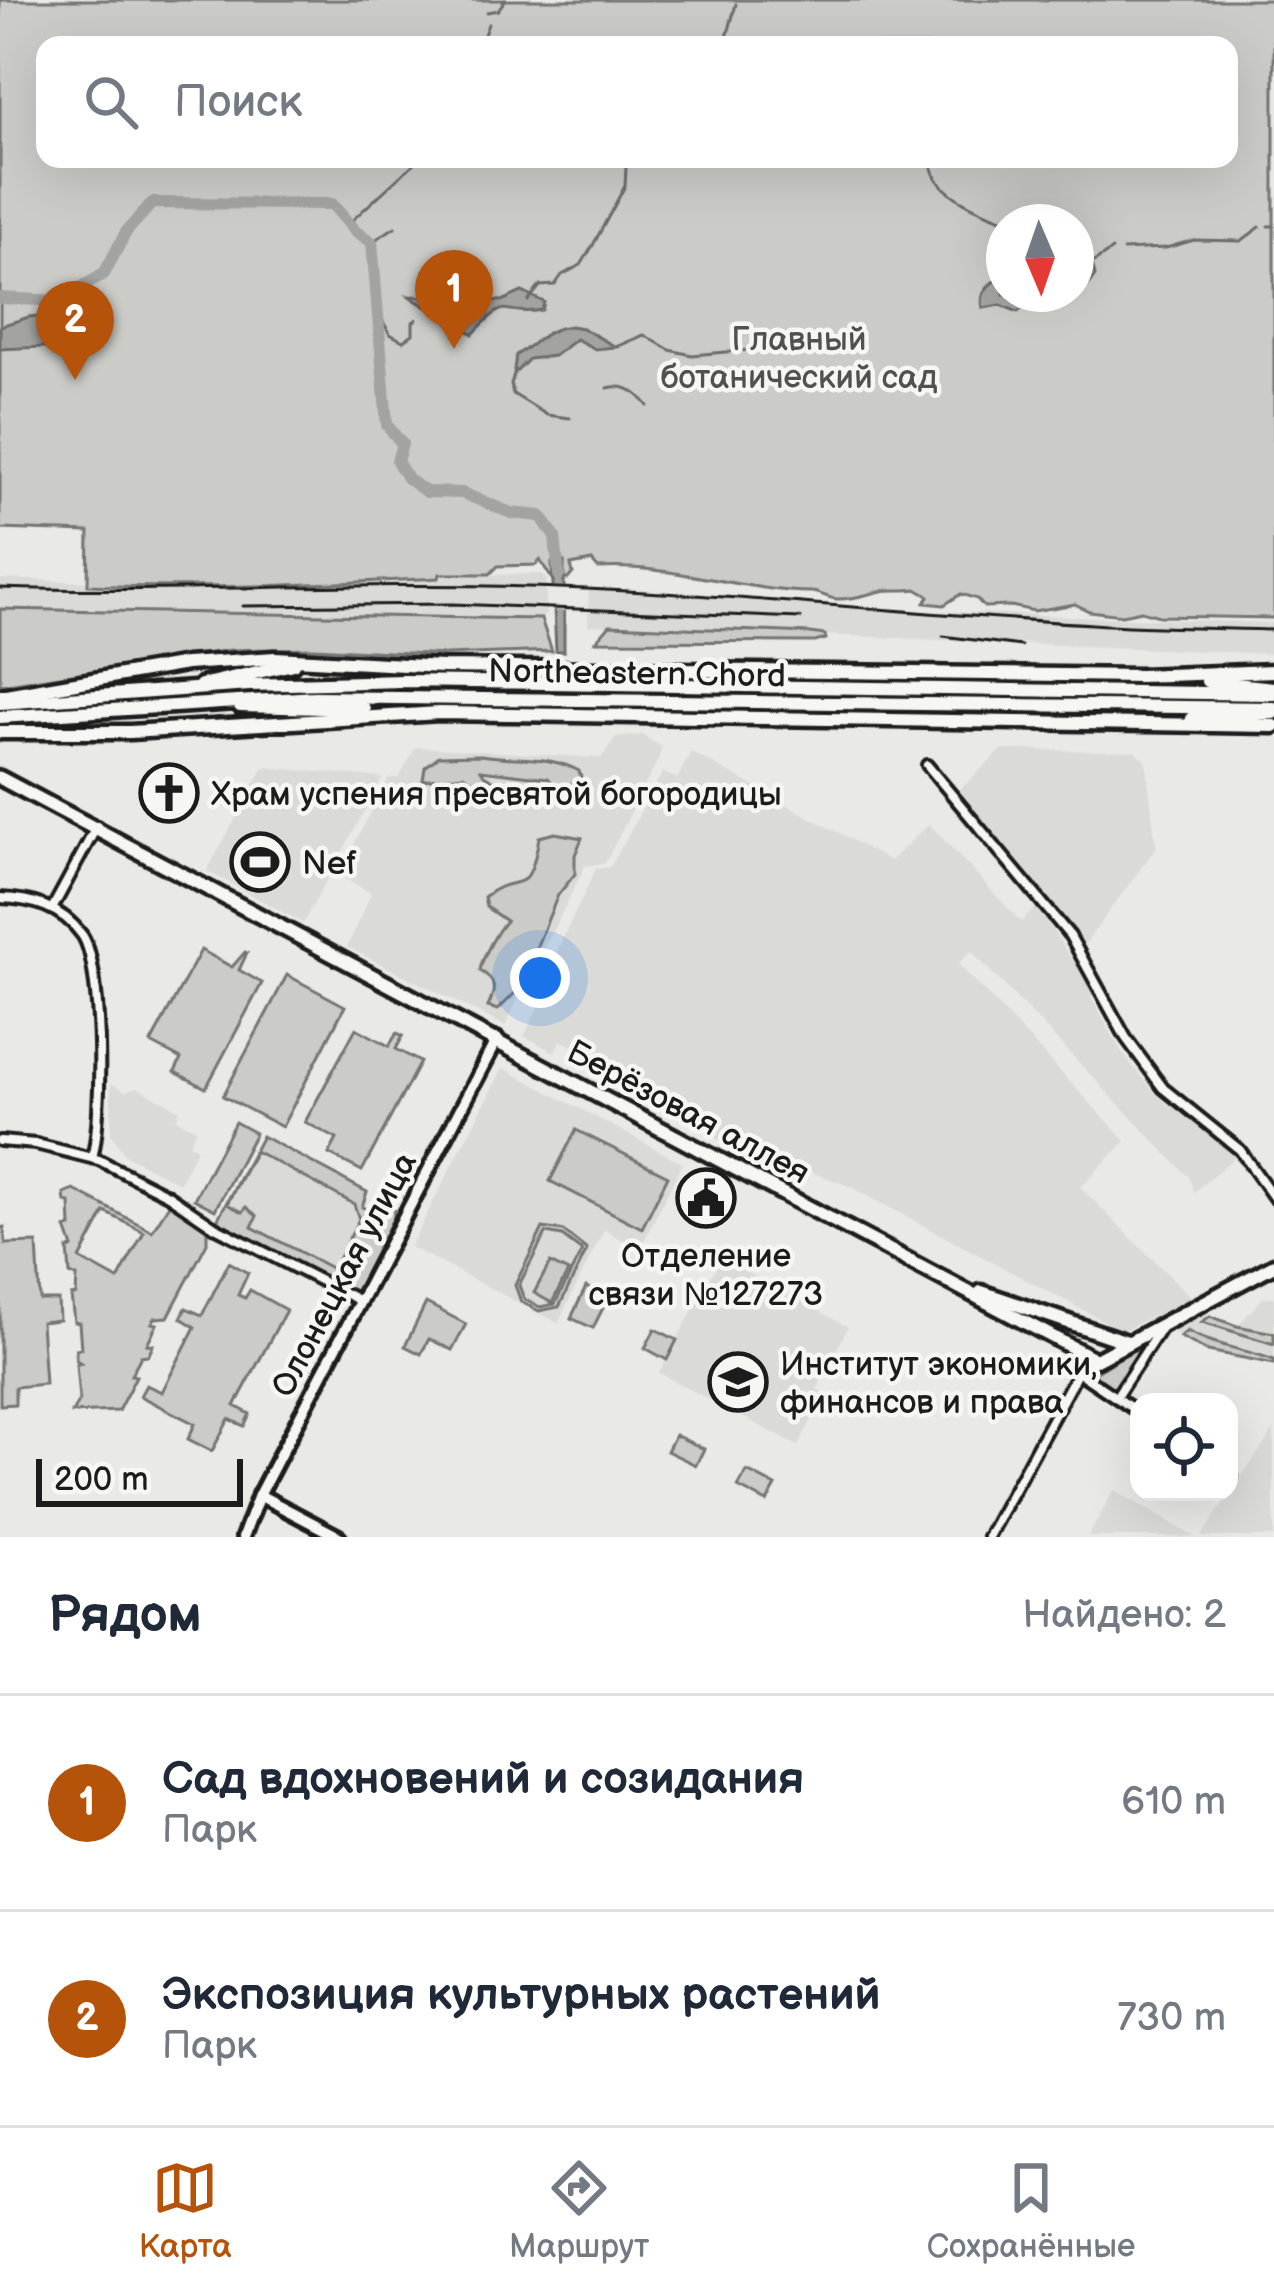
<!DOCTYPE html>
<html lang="ru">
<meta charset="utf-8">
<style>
:root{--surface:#fff;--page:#f6f6f7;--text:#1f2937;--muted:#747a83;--line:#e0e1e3;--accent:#b45309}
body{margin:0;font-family:"Balsamiq Sans",sans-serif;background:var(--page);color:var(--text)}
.controls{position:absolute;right:36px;bottom:36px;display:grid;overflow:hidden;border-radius:24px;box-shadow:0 12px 48px #0002}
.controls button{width:108px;height:108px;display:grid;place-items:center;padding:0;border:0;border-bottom:3px solid var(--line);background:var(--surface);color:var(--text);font:60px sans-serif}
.compass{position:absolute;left:986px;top:204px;width:108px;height:108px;border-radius:50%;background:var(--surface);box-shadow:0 12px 48px #0002;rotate:178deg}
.scale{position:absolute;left:36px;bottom:30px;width:207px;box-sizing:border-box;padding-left:12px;border:6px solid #1c1c1c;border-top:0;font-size:33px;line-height:42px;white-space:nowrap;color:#1c1c1c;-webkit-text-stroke:9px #f6f6f2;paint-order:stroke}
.you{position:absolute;left:540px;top:978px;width:42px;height:42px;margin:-30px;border:9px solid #fff;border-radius:50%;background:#1a73e8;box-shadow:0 0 0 18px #1a73e833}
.badge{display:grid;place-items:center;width:78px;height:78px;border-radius:50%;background:var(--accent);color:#fff;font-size:39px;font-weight:700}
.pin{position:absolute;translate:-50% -99px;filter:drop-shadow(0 3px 6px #0008)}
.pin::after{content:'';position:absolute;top:63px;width:42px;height:36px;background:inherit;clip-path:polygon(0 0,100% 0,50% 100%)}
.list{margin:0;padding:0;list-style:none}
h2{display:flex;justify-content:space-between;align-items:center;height:156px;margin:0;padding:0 48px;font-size:51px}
h2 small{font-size:39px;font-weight:400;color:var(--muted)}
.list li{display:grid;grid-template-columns:78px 1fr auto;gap:36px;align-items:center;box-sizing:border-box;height:216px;padding:0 48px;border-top:3px solid var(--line)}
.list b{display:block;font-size:45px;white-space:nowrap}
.list p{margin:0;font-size:39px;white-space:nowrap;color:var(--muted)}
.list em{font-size:39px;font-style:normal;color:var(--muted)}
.icon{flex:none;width:66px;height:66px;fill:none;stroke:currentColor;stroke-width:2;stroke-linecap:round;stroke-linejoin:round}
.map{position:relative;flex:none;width:1274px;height:1537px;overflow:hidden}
.search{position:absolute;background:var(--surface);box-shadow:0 12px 48px #0002;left:36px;right:36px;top:36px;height:132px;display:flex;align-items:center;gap:30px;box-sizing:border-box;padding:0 42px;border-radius:24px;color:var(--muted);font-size:45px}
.sheet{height:588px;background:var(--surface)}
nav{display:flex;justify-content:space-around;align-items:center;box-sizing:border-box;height:168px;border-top:3px solid var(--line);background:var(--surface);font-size:33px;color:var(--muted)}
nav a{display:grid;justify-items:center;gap:6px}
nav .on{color:var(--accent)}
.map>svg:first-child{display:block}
</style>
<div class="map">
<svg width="1274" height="1537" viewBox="0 0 1274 1537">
<rect width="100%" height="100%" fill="#e9e9e5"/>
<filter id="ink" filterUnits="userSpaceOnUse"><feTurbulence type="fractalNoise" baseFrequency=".00833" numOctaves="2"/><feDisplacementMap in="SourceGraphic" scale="24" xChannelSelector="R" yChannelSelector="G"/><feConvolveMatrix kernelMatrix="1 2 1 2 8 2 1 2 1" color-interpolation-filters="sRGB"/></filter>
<g filter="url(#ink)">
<g fill="#dadad6">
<path d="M521,574h21l5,6 -1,34 -5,5 -541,-10v-30l157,5z"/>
<path d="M589,588l333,23 352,12v31l-686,-29z"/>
<path d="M642,735l20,12 -4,13 -53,103 -20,3 -80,160 -158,-79 24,-54 -33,-18 51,-97h10l17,-31 185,11 14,-20z"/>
<path d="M1002,750l132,1 12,9 10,88 -72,97 -126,-154z"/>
<path d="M691,752l199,109 39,-37 92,98 15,-15 59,85 -4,6 32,56 34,41 80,60 -43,37 -5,-15 -218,-226 -13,13 168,177 -46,46 130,129 27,10 26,-28 11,-2v68l-66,-13 -28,-14 -24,-23 -33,17 -276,-146 -50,-18 -6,11 -12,-11 -3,3 -64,-34 3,-8 -9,-5 1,-5 -146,-78 -7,12 -30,-16 23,-47 -6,-5 55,-115 14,-2 53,-95 14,7z"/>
<path d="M264,767l119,11 -80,145 -96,-52z"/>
<path d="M503,1068l179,95 -42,86 -36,-19 -46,93 -148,-76z"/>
<path d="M111,1083l14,8 12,-4 43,23 -4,9 20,10 -7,15 8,4 -18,35 -54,-28 -14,-21z"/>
<path d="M255,1151l99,53 5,15 -27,50 -80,-43 -9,-14 -16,-9z"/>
<path d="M721,1258l127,69 -31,62 8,6 -27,51 -139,-73z"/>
<path d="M1274,1430v107h-73l34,-51z"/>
<path d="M1114,1490l81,47h-107z"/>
</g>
<g fill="#cbcbc7" stroke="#747472" stroke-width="3" fill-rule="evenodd">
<path d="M0,0h1274v618l-115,-2 -18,-5 -19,4 -33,-4 -14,-7 -41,7 -23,-5 -27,1 -7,-8 -16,-5 -17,11 -19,-2 4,-7 -13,-7c-10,2 -26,0 -34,2 -14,3 -31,9 -46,8 -9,-1 -17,-7 -25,-7 -69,-1 -144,-29 -213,-24l-6,-7 -21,4 2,8 -5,6h-16l-12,-19 -4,5 -38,1 -8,8h-50l-1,4c-117,6 -234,12 -351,7l1,-53 -89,-3zM45,45h1184v114h-1184zM1004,222h72v72h-72z"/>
<path d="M0,609l541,10 11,32 -106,4 -132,-7 -83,2 -231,35z"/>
<path d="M610,625l200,8 15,2 1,4 -11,3 -219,-1z"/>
<path d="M481,755c34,6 67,-1 98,16l3,10 -9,2 -3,18 -22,-23 -67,-8 3,5 18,10 -3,7 -11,-1 -25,-16 -40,5 2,-13 14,-11z"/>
<path d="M555,833l27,5 -7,17v19l-17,21 -39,94 -21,21 -10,-3c7,-15 10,-27 -8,-36 1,-12 18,-42 26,-50l-20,-14 -2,-10c35,-28 44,6 55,-60z"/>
<path d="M201,950l31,17 13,-15 2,1 -8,17 23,13 -56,105 -31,-16 6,-13 -30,-16z"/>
<path d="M287,975l58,31 -63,121 -59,-31z"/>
<path d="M356,1028l33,18 8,-13 6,3 -7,13 24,13 -58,109 -33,-17 8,-15 -32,-17z"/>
<path d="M235,1122l20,11 -40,77 -21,-11z"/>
<path d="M576,1130l92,46 -26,52 -92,-47z"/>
<path d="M262,1136l105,56 -5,15 11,5 7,-12 14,9v8l-39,76 -139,-71zM255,1151l99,53 5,15 -26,50 -81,-42 5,-11 -11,-9 -3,5 -16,-8z"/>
<path d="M74,1190l78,41 18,-28 37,24v16l-39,74 -13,1 -3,5 5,1 -10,20 6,1 -5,10 -7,1 -10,19 5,1 -18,35 -46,2 7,-13 -3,-36 5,-1 -5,-3v-11l5,-1 -2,-25 -5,-1 -3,-26 5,-1 1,-18 -7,-3 -2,-25 5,-1 -7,-20 5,-1 -1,-24 -5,-1 -1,-8zM105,1212l39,20 -26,48 -38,-21z"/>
<path d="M4,1227l2,17 31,-1 3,57h18l1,20 -18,2 4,62 -30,3v17l-15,1v-177z"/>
<path d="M543,1228l20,3 24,19 -28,57 -20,4 -18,-9 -6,-17zM546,1233l16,3 20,15 -27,53 -15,3 -16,-8 -5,-14z"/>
<path d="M229,1262l19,11 -10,22 7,3 5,-8 36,20 -51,96 15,8 -6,12 -15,-7 -17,32 -24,-12 7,-15 -55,-28 6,-11 16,7 33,-65 -14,-9 5,-10 16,7z"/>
<path d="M550,1263l18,9 -16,31 -18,-10z"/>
<path d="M586,1287l22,11 -15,30 -22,-10z"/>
<path d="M426,1303l40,21 -14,26 -23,-11 -8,15 -16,-8z"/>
<path d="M1210,1316l27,10 37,7v11l-72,-22z"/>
<path d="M655,1329l22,11 -10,20 -22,-12z"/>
<path d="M1187,1331c28,15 57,18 87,29v4l-66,-13 -28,-14z"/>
<path d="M1143,1344l-27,44 -4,1 -21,-14z"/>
<path d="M675,1435l29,14 -8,16 -29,-14z"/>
<path d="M747,1471l29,15 -9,16 -29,-15z"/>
</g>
<g fill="#a3a3a1" stroke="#6d6d6c" stroke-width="3">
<path d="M1088,262l4,1 3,13c-14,24 -36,27 -62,23l-15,13 -17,-7 -18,3c-4,-16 7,-26 21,-32v18h72v-19z"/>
<path d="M443,290l13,7 46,4 20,-9 22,10 -2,8c-45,8 -29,-18 -69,24l-12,-8 -6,3c-13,-16 -29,-21 -46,-33l25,1z"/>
<path d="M57,314l26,7v16l-17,9 -66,3v-23l29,-9z"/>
<path d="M571,326l11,2 34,19 -21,2 -19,-10 -22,17 -25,3 -12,12 -3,-1 2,-15c21,-12 30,-27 55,-29z"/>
<path d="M564,562v89h-8l-4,-88z"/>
</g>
<path fill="#e9e9e5" d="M546,586l27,1v24l-27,-1z"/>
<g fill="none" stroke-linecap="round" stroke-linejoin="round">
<g stroke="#6d6d6c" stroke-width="3">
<path d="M487,12l11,-2 7,-10"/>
<path d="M480,45l8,-21"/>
<path d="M725,45l11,-41"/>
<path d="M932,159v1"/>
<path d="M932,168c7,28 52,45 78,54"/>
<path d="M348,224l71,-65"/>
<path d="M1268,226h6"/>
<path d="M372,242l23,-15"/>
<path d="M1123,250l43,-2 28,-8 47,1 19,-14"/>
<path d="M1088,266l24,-16"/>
<path d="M528,301l12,-15 15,-1 7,-10 19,-10 11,-18 33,-61 1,-19"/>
<path d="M380,316l10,18 13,7 10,-7v-12l4,-3"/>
<path d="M616,347l28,-12 26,15 22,5 171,-15"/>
<path d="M515,371l-4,13 2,10 34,21 23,3"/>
<path d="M608,388c17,-5 30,5 40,18"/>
</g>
<path stroke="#a3a3a1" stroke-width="12" d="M0,298l58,3 46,-27 22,-42 26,-29 180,1 23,27 17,11 15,183 15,19 -5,17 10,17 19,14 36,1 49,20 30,3 14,21 4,38"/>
<g stroke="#1c1c1c" stroke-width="16">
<g id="minor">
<path d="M927,765l143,171 56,102 37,50 77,62 34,48"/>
<path d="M0,898c32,1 62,9 82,37 21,29 21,186 10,222"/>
<path d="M52,909l45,-83"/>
<path d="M0,1141l36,3 63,16 69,35 47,32 145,74"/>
<path d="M1078,1372l61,41"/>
<path d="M1116,1397l45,-69"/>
<path d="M1229,1474l3,2"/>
<path d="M988,1537l88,-162 19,-15"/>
</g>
</g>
<g stroke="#1c1c1c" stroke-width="20">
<g id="tertiary">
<path d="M259,1495l80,42"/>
<path d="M243,1537l16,-42 238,-456"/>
</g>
</g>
<g stroke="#1c1c1c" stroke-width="21">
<g id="secondary">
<path d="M1207,681l67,7"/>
<path d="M201,685l92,-21"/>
<path d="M0,696l186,-32 89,-6 167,9 698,9 134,-5"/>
<path d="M240,706l124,3"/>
<path d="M1192,718l81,-5"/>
<path d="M0,732h130l309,-19 835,13"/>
<path d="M0,778l1096,582 178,-95"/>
<path d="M981,1292l146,50"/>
</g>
</g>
<g stroke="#1c1c1c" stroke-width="21">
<g id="primary">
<path d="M0,703l249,-18 154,-4 871,13"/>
<path d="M0,717l315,-20 959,11"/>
</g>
</g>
<use href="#minor" stroke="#f6f6f2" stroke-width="8"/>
<use href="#tertiary" stroke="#f6f6f2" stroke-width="10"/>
<use href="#secondary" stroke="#f6f6f2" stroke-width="12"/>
<use href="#primary" stroke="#f6f6f2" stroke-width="12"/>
<g stroke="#1c1c1c" stroke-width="3">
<path d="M0,588c176,6 352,-7 528,-1 189,5 376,27 564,37 61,4 121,4 182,6"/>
<path d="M243,606l209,-2 349,14"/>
<path d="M943,636l78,10"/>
</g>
</g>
</g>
<defs>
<g id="church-ring" transform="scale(3)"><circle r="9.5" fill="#f6f6f2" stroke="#1c1c1c" stroke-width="1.5"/><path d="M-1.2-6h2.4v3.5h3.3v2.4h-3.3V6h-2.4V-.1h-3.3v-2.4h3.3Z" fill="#1c1c1c"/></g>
<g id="stadium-ring" transform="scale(3)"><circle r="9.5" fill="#f6f6f2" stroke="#1c1c1c" stroke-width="1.5"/><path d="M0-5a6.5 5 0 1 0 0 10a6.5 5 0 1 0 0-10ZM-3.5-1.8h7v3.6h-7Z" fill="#1c1c1c"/></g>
<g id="civic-ring" transform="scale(3)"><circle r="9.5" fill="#f6f6f2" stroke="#1c1c1c" stroke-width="1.5"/><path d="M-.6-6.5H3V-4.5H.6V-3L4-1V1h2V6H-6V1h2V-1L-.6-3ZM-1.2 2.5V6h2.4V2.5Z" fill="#1c1c1c"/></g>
<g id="university-ring" transform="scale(3)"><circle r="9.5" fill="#f6f6f2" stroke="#1c1c1c" stroke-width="1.5"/><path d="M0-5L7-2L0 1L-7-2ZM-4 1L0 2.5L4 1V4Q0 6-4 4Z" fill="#1c1c1c"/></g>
</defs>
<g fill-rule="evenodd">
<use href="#church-ring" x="169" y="793"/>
<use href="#stadium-ring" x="260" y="862"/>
<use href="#civic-ring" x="706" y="1198"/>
<use href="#university-ring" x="738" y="1382"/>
</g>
<g text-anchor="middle" stroke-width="9" stroke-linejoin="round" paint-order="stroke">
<g font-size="33" fill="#51514f" stroke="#f6f6f2">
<text x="799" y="350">Главный<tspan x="799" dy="38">ботанический сад</tspan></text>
</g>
<g font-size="33" fill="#1c1c1c" stroke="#f6f6f2">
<text transform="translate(637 672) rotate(1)" y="12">Northeastern Chord</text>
<text transform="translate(689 1111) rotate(28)" y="12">Берёзовая аллея</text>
<text transform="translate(343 1274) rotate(-62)" y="12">Олонецкая улица</text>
</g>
<g font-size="33" fill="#1c1c1c" stroke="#f6f6f2" text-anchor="start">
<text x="211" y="805">Храм успения пресвятой богородицы</text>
<text x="302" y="874">Nef</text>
<text x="706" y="1267" text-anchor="middle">Отделение<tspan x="706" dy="38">связи №127273</tspan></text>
<text x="780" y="1375">Институт экономики,<tspan x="780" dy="38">финансов и права</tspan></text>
</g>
</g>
</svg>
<div class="controls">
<button><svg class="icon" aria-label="locate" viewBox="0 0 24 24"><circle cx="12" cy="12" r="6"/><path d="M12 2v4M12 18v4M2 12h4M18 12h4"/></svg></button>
</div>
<svg class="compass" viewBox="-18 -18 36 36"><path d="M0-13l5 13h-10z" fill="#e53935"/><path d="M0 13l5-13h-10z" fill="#747a83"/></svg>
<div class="scale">200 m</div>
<div class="you"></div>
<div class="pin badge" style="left:454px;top:349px">1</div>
<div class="pin badge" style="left:75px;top:380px">2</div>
<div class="search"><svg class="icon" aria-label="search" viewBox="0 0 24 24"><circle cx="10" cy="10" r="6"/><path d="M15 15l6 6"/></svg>Поиск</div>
</div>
<section class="sheet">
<h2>Рядом<small>Найдено: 2</small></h2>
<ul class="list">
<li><span class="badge">1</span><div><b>Сад вдохновений и созидания</b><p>Парк</p></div><em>610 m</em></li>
<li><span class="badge">2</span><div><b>Экспозиция культурных растений</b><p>Парк</p></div><em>730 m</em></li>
</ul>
</section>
<nav>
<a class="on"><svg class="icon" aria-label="map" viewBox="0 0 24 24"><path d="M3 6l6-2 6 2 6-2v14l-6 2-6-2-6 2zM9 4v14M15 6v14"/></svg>Карта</a>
<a><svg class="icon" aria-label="directions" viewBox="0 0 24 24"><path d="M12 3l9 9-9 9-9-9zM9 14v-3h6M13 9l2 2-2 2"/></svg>Маршрут</a>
<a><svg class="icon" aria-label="saved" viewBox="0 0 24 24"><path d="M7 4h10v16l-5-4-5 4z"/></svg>Сохранённые</a>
</nav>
